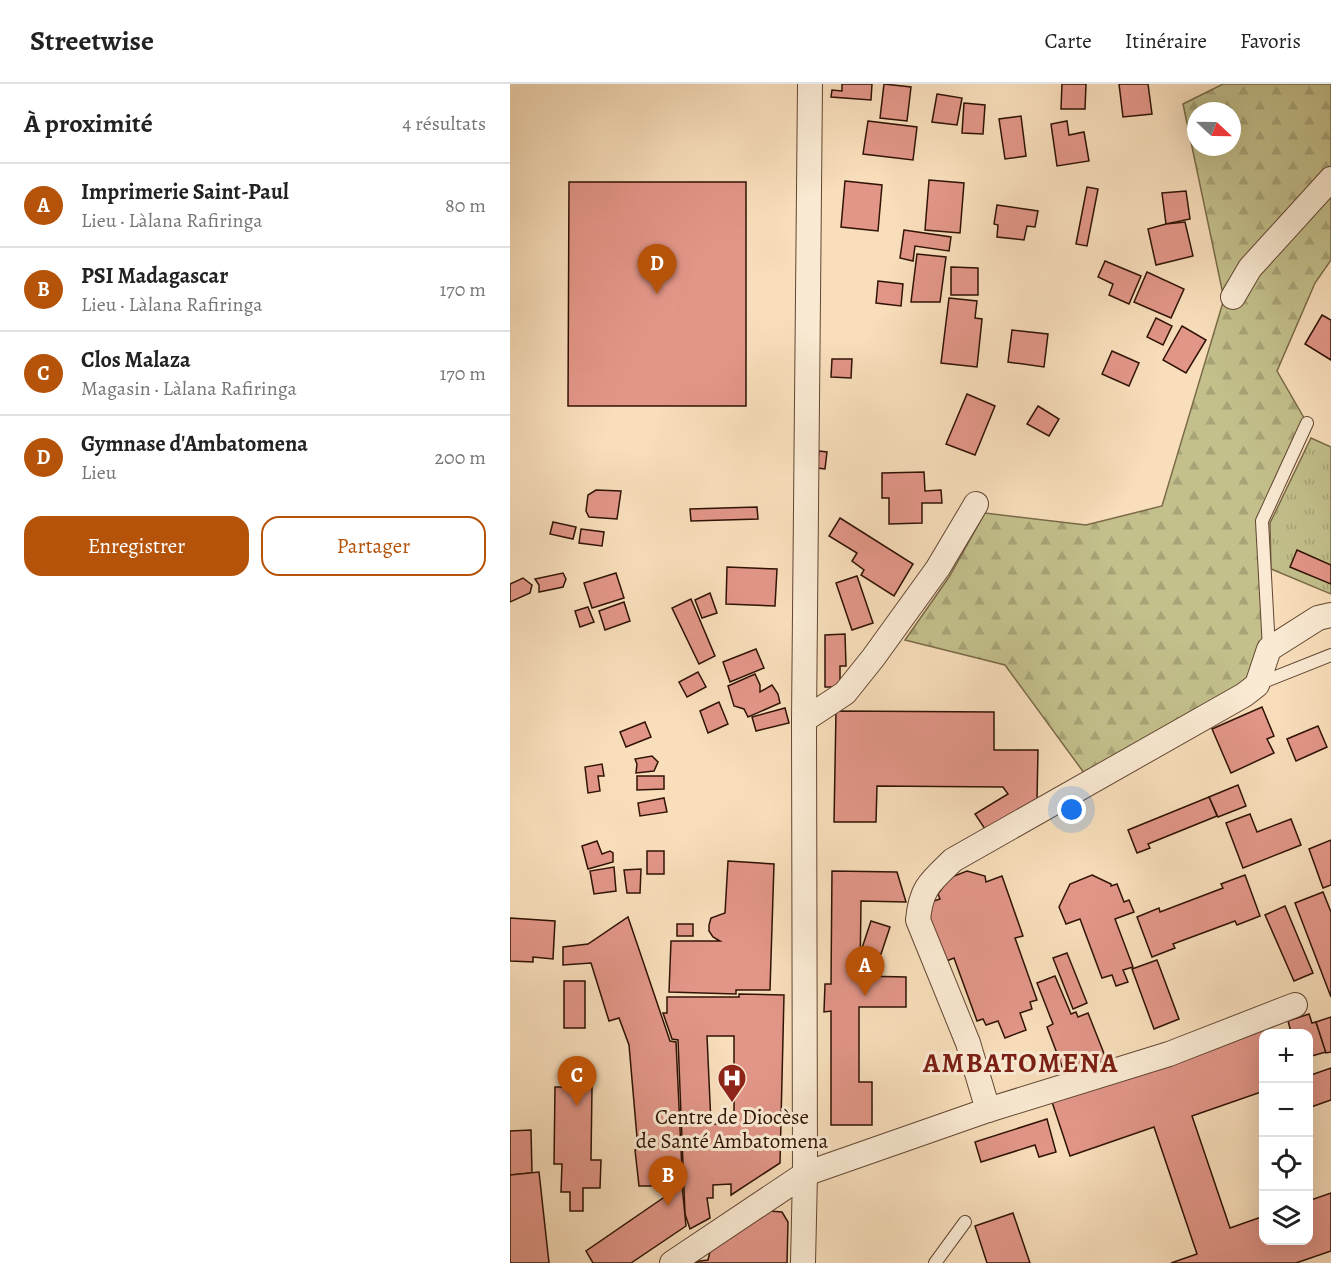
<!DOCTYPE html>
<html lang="fr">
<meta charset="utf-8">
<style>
:root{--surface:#fff;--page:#f2f2f2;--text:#222;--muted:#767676;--line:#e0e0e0;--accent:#b45309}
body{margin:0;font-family:Alegreya,serif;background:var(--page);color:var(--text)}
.controls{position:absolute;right:18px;bottom:18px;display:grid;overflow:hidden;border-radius:12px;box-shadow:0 6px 24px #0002}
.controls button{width:54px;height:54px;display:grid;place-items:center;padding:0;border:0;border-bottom:2px solid var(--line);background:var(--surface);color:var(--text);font:30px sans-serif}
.compass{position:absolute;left:677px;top:18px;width:54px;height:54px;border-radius:50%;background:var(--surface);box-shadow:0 6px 24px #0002;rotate:112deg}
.you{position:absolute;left:562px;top:726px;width:21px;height:21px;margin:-15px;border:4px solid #fff;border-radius:50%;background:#1a73e8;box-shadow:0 0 0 9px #1a73e833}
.badge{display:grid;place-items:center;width:39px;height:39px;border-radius:50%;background:var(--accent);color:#fff;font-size:20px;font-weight:700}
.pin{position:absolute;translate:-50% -50px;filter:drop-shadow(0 2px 3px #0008)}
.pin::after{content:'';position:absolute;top:32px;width:21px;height:18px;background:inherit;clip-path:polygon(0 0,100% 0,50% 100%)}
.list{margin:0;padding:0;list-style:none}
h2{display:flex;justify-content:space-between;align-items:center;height:78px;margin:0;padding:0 24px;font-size:26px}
h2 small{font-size:20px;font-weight:400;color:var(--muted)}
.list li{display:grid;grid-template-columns:39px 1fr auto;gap:18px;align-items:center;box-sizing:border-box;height:84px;padding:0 24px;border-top:2px solid var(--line)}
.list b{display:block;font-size:22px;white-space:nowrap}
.list p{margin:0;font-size:20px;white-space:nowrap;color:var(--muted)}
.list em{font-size:20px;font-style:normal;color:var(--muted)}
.actions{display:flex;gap:12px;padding:18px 24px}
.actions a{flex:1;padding:14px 0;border:2px solid var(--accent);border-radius:18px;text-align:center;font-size:21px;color:var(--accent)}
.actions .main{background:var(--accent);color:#fff}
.icon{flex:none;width:33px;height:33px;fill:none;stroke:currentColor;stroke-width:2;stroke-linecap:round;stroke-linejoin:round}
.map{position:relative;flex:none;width:821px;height:1179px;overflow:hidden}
header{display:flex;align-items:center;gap:36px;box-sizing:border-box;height:84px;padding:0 30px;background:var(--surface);border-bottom:2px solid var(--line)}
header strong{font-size:28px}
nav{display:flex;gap:33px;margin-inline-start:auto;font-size:21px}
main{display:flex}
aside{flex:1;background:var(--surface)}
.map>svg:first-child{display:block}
</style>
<header>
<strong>Streetwise</strong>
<nav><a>Carte</a><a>Itinéraire</a><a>Favoris</a></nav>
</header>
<main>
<aside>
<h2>À proximité<small>4 résultats</small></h2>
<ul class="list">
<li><span class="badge">A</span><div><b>Imprimerie Saint-Paul</b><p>Lieu · Làlana Rafiringa</p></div><em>80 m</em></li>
<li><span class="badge">B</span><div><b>PSI Madagascar</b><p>Lieu · Làlana Rafiringa</p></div><em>170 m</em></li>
<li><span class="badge">C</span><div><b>Clos Malaza</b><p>Magasin · Làlana Rafiringa</p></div><em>170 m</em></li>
<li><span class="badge">D</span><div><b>Gymnase d'Ambatomena</b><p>Lieu</p></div><em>200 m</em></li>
</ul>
<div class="actions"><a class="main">Enregistrer</a><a>Partager</a></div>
</aside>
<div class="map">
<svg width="821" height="1179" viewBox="0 0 821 1179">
<defs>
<pattern id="grass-tufts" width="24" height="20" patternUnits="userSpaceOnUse" patternTransform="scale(1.5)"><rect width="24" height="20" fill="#c3c08c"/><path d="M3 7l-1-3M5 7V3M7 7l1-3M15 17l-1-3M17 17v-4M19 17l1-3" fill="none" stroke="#a8a477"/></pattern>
<pattern id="forest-firs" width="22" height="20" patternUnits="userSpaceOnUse" patternTransform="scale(1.5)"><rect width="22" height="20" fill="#c3c08c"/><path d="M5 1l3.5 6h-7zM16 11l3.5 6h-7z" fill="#a8a477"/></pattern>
</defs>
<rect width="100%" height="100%" fill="#f8debb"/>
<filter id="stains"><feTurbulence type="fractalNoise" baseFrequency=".00333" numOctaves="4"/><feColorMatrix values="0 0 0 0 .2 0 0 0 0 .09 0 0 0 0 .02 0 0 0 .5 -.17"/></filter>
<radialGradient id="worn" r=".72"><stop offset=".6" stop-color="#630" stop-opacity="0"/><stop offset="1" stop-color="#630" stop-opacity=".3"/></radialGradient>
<path fill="url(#grass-tufts)" stroke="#7a6a48" stroke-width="1.5" d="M801,354l20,9v147l-60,-25 -1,-46z"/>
<path fill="url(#forest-firs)" stroke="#7a6a48" stroke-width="1.5" fill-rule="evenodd" d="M713,0h108v176l-16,23 -38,88 30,52 -41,85 3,141 -12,36 -167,96 -85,-116 -100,-25 44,-63 36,-64 101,12 76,-19 62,-207 -41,-195zM686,27h36v36h-36z"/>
<g fill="#e29688" stroke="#301305" stroke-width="1.5" fill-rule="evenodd">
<path d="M332,0h30l-1,16 -40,-3 1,-7 10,1z"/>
<path d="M374,0l27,3 -4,34 -27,-3z"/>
<path d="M552,0h24l-1,25h-24z"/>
<path d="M609,0h29l4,30 -29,3z"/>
<path d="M427,10l25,4 -5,27 -25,-3z"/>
<path d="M454,19l21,2 -2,29 -21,-1z"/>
<path d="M511,32l5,40 -21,3 -6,-40z"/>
<path d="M358,37l49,6 -4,33 -50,-6z"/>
<path d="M557,37l2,14 15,-3 5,29 -32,5 -6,-42z"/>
<path d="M419,96l35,3 -4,50 -35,-3z"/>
<path d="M335,97l37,4 -4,46 -37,-4z"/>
<path d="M59,98h177v224h-178z"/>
<path d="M577,103l11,2 -11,57 -11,-2z"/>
<path d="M676,107l4,28 -24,5 -4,-31z"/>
<path d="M487,121l41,6 -3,16 -8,-1 -3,14 -27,-3 1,-12 -4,-1z"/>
<path d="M675,138l8,34 -37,9 -8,-36 18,-5z"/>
<path d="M394,146l47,7 -2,14 -34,-5 -2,15 -13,-3z"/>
<path d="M407,170l29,3 -6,45h-29z"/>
<path d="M595,177l36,15 -12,28 -20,-9 4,-11 -15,-7z"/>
<path d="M441,183l27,1v27h-27z"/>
<path d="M637,188l37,17 -13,29 -37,-16z"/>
<path d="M368,197l25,3 -2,22 -25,-3z"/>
<path d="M439,214l28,3 -2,17 7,1 -5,48 -36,-4z"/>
<path d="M812,231l9,5v40l-26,-16z"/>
<path d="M646,234l16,8 -9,19 -16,-8z"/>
<path d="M672,242l24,14 -20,33 -23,-13z"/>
<path d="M502,246l36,4 -4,33 -36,-5z"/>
<path d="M602,267l27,12 -10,23 -27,-12z"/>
<path d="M322,275h20l-1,19 -20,-1z"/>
<path d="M457,310l28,12 -20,49 -29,-11z"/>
<path d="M528,322l21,13 -10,17 -22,-12z"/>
<path d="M309,367l8,1 -2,17 -8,-1z"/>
<path d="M414,388l1,19 16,-1 1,13h-20v20l-33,1v-26h-7v-25z"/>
<path d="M86,406l25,1 -4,28 -28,-2 -3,-6 2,-16z"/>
<path d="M247,423l1,12 -67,2 -1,-12z"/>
<path d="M330,434l73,46 -19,32 -33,-21 3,-5 -12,-9 5,-8 -28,-17z"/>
<path d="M43,438l23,5 -3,12 -23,-5z"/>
<path d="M71,445l23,3 -2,14 -23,-3z"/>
<path d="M787,466l34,15v19l-41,-17z"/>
<path d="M217,483l50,2 -2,37 -49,-2z"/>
<path d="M53,489l3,6 -3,8 -24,5v-7l-4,-6z"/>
<path d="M106,489l8,25 -32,10 -8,-25z"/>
<path d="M347,492l16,47 -21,7 -16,-47z"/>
<path d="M13,494l9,7 -2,8 -20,9v-18z"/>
<path d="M200,509l7,20 -15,5 -7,-18z"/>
<path d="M181,515l24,57 -16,8 -27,-56z"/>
<path d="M114,518l6,19 -25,9 -6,-19z"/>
<path d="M78,523l6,15 -14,5 -5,-16z"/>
<path d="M335,550l1,32h-6v21h-15v-52z"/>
<path d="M246,565l8,19 -34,14 -7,-20z"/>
<path d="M188,588l8,15 -19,10 -8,-15z"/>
<path d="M245,590l5,11v7l12,-7 6,9 2,9 -32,14 -4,-8 -10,-3 -6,-20z"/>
<path d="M209,618l9,22 -20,9 -8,-22z"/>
<path d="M752,623l12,29 -7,3 7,14 -43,20 -19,-44z"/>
<path d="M275,624l4,15 -33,8 -4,-14z"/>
<path d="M326,627l158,1v38h44l-1,50 -50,32 -12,-18 33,-20 -5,-7 -126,-1 -1,36h-42z"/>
<path d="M135,638l6,15 -25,10 -6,-15z"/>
<path d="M808,642l9,21 -31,14 -9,-22z"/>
<path d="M142,672l6,6 -4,9 -18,2 1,-9 -2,-5z"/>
<path d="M92,680l2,12h-6l2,15 -12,2 -3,-26z"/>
<path d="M127,692h27v13l-27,1z"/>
<path d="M728,701l8,21 -28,11 -9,-20z"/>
<path d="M699,713l8,19 -69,28 2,4 -13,5 -9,-23z"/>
<path d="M154,714l3,14 -27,4 -2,-13z"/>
<path d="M740,730l7,18 34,-13 10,26 -58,23 -17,-45z"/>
<path d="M821,756v45l-8,3 -14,-39z"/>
<path d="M87,757l5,13 8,-3 3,2v9l-25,7 -6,-23z"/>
<rect x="137" y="767" width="17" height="23"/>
<path d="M218,777l46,3 -4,126h-34v4l-67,-2 2,-51h49l-7,-4 -4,-6v-6l2,-7 14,-5z"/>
<path d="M104,783l2,24 -22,3 -4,-23z"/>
<path d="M131,785l-1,24h-13l-3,-23z"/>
<path d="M322,787l65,1 9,30 -45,-1 -1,75 46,1v30h-47v75h13v43h-41v-114l-7,1 1,-28h6z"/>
<path d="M457,787l18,5 1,6 16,-6 21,60 -8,2 22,62 -7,2 2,7 -12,4 6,17 -21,8 -7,-17 -12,4 -3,-6 -6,2 -23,-63 -10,4 -20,-58 16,-5 -2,-5 11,-16z"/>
<path d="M582,791l19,9v2l6,-2 7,18 5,-2 5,12 -19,7 18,48 -10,3 5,12 -12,4 -4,-11 -10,3 -22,-59 -14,5 -7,-17 11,-23z"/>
<path d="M735,791l15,41 -23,9 -2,-4 -62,23 2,4 -23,9 -15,-40 22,-9 1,4 63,-24 -2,-4z"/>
<path d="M813,808l8,20v85l-36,-94z"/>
<path d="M775,822l28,67 -19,8 -29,-66z"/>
<path d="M118,833l42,124 6,1 6,129 -20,15h-23l-4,-36 3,-1 -9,-104 -10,-27 -10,3 -18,-58 -28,2v-18l25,-3z"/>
<path d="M0,834l45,3 -2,38 -20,-2v5l-23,-1z"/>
<path d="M361,837l19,6 -9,27 -19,-6z"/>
<rect x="167" y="840" width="16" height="12"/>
<path d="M557,869l20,50 -14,6 -20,-51z"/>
<path d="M647,876l22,59 -25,10 -22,-60z"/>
<path d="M545,892l16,38 5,-2 2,5 10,-4 19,48 -41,16 -19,-50 6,-3 -16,-41z"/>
<rect x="54" y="897" width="21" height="47"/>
<path d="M229,910l45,1 -4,168 -49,32v-11l-18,1v13h-6l3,20 -20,11 -5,-15 -7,-174 -6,-1 -9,-26h4v-16h72zM197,952h27v88h-23z"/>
<path d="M799,930l3,9 4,-1 10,30 -18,5v-23h-22l5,-2 -3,-11z"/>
<path d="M821,933v35l-5,1 -10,-31z"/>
<path d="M757,944l2,6h-5v57l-72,25 38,112 34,-12v24h44v-39l23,-8v58l-35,12h-125l26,-9 -43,-127 -84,29 -18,-54z"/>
<path d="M821,984v32l-20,7 -3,-8v-23z"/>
<path d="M45,1003h37l-1,73h10l-1,28h-17v23h-13v-19h-9l1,-28h-8z"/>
<path d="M537,1035l9,33 -17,5 -4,-12 -54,17 -6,-20z"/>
<path d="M21,1046l1,43 -22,2v-44z"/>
<path d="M29,1088l10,91h-39v-88z"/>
<path d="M172,1101l4,41 -55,37h-38l-7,-12z"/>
<path d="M259,1127l13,1 6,10 -1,41h-103l24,-3 3,-13z"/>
<path d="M503,1129l17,50h-43l-12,-37z"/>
</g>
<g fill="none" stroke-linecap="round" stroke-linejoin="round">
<g stroke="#624632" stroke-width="14">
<g id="service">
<path d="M759,565l-7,-128 45,-98"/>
<path d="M748,600l73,-29"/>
<path d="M425,1179l30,-41"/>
</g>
</g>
<g stroke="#624632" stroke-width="26">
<g id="minor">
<path d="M723,213l17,-29 81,-89"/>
<path d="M294,636l41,-27 28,-35 65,-90 38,-64"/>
<path d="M478,1026l-20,-67 -50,-123c3,-32 12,-38 35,-60l291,-165 13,-10 12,-36 49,-31 13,-3"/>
<path d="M162,1179l133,-89 183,-64 181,-56 126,-49"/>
<path d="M293,1179l2,-89 -1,-454 6,-636"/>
</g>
</g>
<use href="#service" stroke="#faead3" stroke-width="12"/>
<use href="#minor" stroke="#faead3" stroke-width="24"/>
</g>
<defs>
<g id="hospital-pin" transform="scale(1.5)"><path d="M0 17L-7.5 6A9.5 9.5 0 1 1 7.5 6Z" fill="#8f2418" stroke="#faead3"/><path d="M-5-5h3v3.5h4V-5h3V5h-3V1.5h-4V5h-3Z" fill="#fff"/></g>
</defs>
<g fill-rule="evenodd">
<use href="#hospital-pin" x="222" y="994"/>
</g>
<g text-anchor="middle" stroke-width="6" stroke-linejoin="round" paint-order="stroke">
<g font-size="21" fill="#301305" stroke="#faead3">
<text x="222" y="1040">Centre de Diocèse<tspan x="222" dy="24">de Santé Ambatomena</tspan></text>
</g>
<g font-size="27" font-weight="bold" letter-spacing="1.5" fill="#7a1f14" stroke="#faead3">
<text x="511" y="988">AMBATOMENA</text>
</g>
</g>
<rect width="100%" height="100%" filter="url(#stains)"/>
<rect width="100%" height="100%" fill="url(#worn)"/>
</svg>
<div class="controls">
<button>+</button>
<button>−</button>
<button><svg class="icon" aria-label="locate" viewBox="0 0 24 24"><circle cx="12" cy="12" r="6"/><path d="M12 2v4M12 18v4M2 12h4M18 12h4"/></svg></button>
<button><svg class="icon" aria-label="layers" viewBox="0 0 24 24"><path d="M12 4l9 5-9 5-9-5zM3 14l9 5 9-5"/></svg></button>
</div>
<svg class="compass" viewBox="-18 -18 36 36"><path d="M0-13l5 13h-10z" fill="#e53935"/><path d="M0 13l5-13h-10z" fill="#767676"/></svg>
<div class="you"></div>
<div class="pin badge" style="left:355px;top:912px">A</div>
<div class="pin badge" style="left:158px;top:1122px">B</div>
<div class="pin badge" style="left:67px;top:1022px">C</div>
<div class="pin badge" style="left:147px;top:210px">D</div>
</div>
</main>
